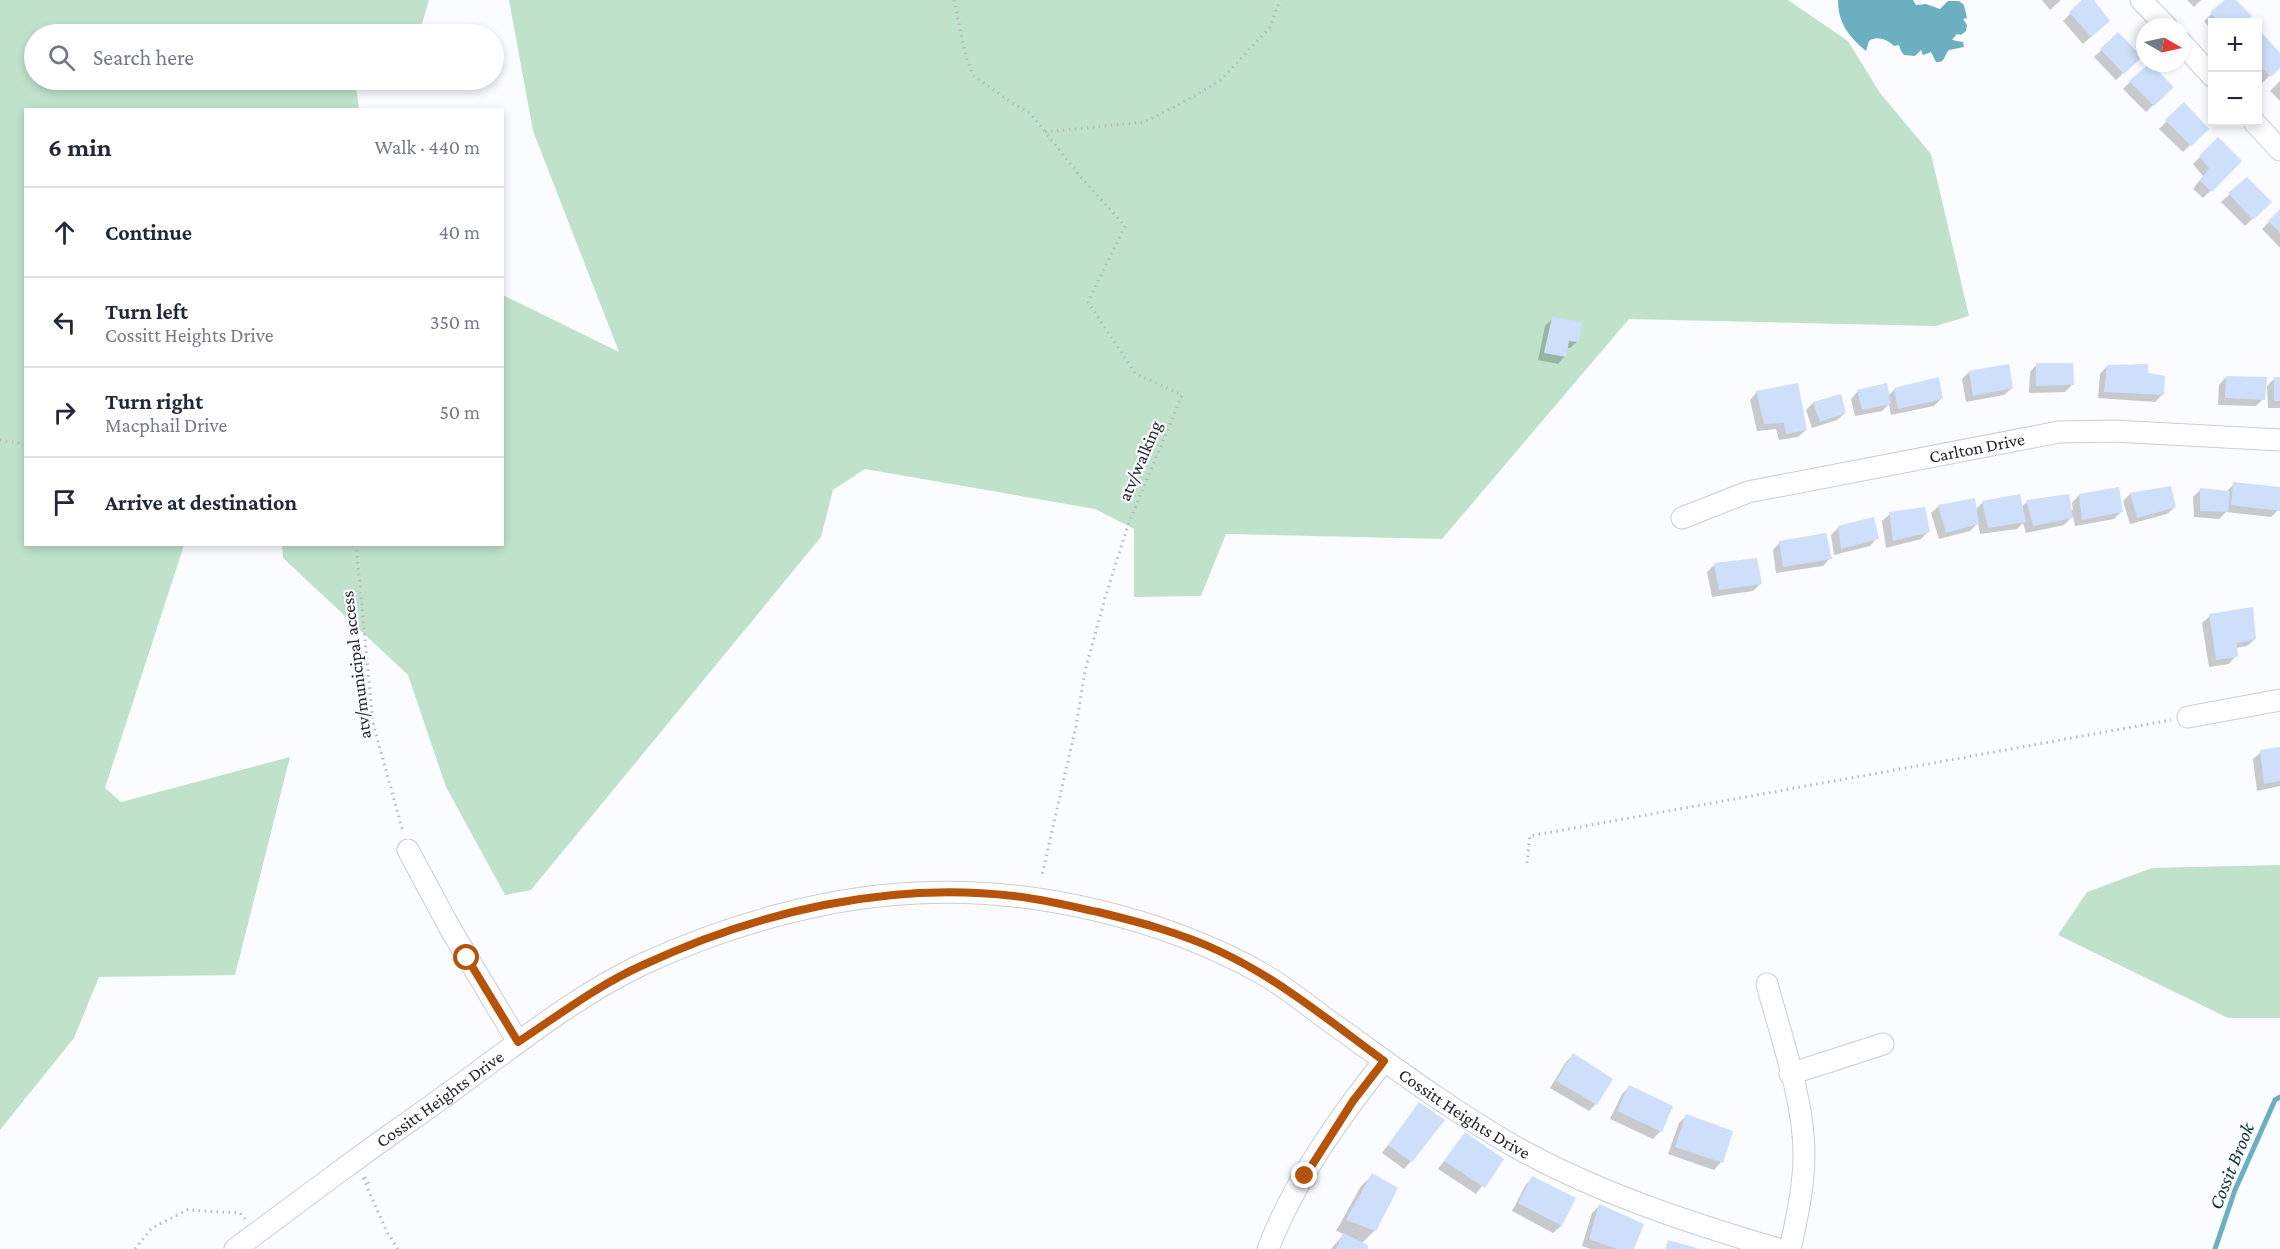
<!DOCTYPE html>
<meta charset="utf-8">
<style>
:root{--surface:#fff;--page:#f6f6f7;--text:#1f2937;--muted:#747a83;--line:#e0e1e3}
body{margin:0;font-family:"Crimson Pro",serif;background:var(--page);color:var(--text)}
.controls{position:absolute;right:18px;top:18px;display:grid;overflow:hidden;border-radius:0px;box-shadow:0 3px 9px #0003}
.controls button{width:54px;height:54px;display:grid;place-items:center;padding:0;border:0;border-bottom:2px solid var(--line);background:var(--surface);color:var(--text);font:30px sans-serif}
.compass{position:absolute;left:2136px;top:18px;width:54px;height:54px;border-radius:50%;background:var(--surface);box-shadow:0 3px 9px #0003;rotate:99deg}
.stop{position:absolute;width:18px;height:18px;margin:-14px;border:4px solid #b45309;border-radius:50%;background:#fff}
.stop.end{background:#b45309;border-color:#fff;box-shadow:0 2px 6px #0008}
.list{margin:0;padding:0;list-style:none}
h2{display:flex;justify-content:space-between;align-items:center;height:78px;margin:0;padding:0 24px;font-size:26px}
h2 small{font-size:20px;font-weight:400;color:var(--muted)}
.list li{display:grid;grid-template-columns:39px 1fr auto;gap:18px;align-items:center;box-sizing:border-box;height:90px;padding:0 24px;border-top:2px solid var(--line)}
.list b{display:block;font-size:22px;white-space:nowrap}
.list p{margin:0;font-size:20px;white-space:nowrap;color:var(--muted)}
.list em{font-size:20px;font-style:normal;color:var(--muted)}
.icon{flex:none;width:33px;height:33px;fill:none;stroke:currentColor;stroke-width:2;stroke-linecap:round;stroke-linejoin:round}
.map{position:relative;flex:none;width:2280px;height:1249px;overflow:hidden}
.search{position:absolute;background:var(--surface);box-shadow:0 3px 9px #0003;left:24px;top:24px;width:480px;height:66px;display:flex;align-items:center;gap:15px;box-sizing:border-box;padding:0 21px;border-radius:33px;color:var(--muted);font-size:22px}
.panel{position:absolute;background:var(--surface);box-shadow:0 3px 9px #0003;left:24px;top:108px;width:480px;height:438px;border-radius:0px}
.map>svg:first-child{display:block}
</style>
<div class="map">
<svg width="2280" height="1249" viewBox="0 0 2280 1249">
<rect width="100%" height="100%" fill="#fafcff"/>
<g fill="#c0e2cb">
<path d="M0,0h429l-10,34h-385v46h321l4,29 -333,1v434l158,1 -79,243 16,14 169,-45 -55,218 -136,2 -25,61 -74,92z"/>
<path d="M509,0h1279l60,41 32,52 51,61 38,162 -33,10 -307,-7 -187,220 -216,-5 -25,62 -67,1v-68l-39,-20 -230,-40 -32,21 -12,47 -290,353 -26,5 -59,-108 -38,-112 -125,-117 -1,-13 220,-1 1,-249 116,57 -86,-221z"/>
<path d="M2280,865v153h-52l-170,-83 29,-43 65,-24z"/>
</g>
<path fill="#6cafc0" d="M1838,0h75l3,5 10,-1 14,5 8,-8h11l5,4 3,13 -4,1 4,6 -1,6 -5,4 -4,-1 -5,6 11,2 1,5 -15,3c-6,6 -3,13 -13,12l-5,-10 -8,3 -2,-5 -6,6 -11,-1 -3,-4 -2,-6 -5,1c-6,-6 -17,-11 -25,-5l-3,10c-17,-14 -28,-28 -28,-51z"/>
<g fill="#0003">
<path d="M2042,0h19l-11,10z"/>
<path d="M2084,0h8l9,28 -18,16 -20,-23z"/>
<path d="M2187,0h14l-7,7z"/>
<path d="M2227,0h7l16,16 -7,6h-31v9l-8,-10z"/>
<path d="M2118,34l22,23 -24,23 -22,-23z"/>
<path d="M2262,35l18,20v11l-18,17 -4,-5v-39z"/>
<path d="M2280,81v20l-10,-10z"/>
<path d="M2130,82l42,5 -26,25 -23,-23z"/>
<path d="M2184,104l23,25 -24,23 -24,-23z"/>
<path d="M2218,139l22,22 -37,37 -10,-9 10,-13 -10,-12z"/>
<path d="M2247,179l23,23 -25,24 -24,-24z"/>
<path d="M2280,211v37l-18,-19z"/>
<path d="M1552,319l26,22 -8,7h-3l-2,8 -7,8 -20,-4 7,-34z"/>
<path d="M2037,364l35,21 -7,7 -36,1 1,-21z"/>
<path d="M2107,366l55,29 -7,7 -57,-4 2,-24z"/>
<path d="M1969,372l43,16 -8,7 -38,7 -4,-23z"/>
<path d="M2226,377l37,22 -7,7 -38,-1 1,-20z"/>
<path d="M2274,379h6v29h-12l-1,-22z"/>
<path d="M1895,389l47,9 -8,8 -43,9 -2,-11 -7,7 -27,5 -4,-17 7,-8 30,5z"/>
<path d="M1757,392l49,38 -8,7 -19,3 -3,-11 -19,2 -7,-31z"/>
<path d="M1813,403l32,10 -8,7 -25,8 -6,-18z"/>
<path d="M2234,484l44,26 -7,7 -45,-5 -7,7 -25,-2 -1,-20 7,-7 26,2z"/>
<path d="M2170,488l5,19 -8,7 -37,10 -7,-23 7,-7z"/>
<path d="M2079,495l43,16 -8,8 -39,7 -2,-10 -9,9 -38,8 -3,-10 -6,6 -37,5 -2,-11 -8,8 -31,8 -8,-26 8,-7 36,4 8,-8 38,5 6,-5 43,8h3l-1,-7z"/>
<path d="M1890,514l38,18 -7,7 -35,9 -4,-27z"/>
<path d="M1838,528l39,10 -7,8 -36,9 -3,-20z"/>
<path d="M1780,542l50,16 -7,8 -47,7 -3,-23z"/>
<path d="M1715,564l45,20 -7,7 -41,6 -5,-25z"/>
<path d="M2210,616l45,23 -8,7 -11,2v8l-7,8 -20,3 -7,-44z"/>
<path d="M2280,749v37l-23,5 -4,-32 8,-7z"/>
<path d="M1573,1055l23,49 -7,7 -39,-23 16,-26z"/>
<path d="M1629,1087l42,20 -11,25 -7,7 -43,-20 12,-25z"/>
<path d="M1419,1104l-8,57 -7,8 -22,-16z"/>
<path d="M1686,1116l35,46 -7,8 -46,-16 11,-31z"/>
<path d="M1465,1134l37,25 -26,35 -38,-25z"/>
<path d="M1373,1175l23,13 -21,42 -13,13 3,6h-34l13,-15 -8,-3 25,-45z"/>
<path d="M1532,1178l42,21 -13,27 -8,7 -41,-22 13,-25z"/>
<path d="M1599,1206l33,43h-41l-9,-3 10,-33z"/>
</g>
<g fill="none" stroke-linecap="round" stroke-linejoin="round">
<path stroke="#6cafc0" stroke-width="5" d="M2215,1249l20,-59 40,-90 5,-3"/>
</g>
<g fill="#cddffb">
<path d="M2082,0h12l16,21 -19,16 -22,-25z"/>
<path d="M2225,0h11l16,16 -7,6h-26l-9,-10z"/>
<path d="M2118,32l24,25 -18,17 -24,-25z"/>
<path d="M2262,33l18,20v15l-9,9 -13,-13v-27z"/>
<path d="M2150,63l24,24 -20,19 -25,-25z"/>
<path d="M2184,102l25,27 -18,17 -26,-26z"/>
<path d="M2218,137l24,24 -30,31 -12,-11 9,-13 -10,-12z"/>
<path d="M2247,177l25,25 -19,18 -25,-27z"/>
<path d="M2280,209v24l-12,-12z"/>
<path d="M1552,317l30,5 -3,20 -10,-1 -3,16 -22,-4z"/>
<path d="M2036,363h37l1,22 -38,1z"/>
<path d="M2009,364l4,24 -40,8 -4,-25z"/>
<path d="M2148,364v9l17,3 -1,19 -60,-3 3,-27z"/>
<path d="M2226,376l41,1 -2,23 -40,-2z"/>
<path d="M1939,377l4,22 -45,10 -4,-21z"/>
<rect x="2274" y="377" width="6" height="24"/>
<path d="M1798,383l9,47 -21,4 -2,-11 -20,1 -8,-33z"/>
<path d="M1887,383l4,21 -29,6 -5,-20z"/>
<path d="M1841,394l5,19 -26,9 -7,-20z"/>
<path d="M2233,482l47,5v24l-49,-6z"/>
<path d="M2171,486l5,21 -39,11 -7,-25z"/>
<path d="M2119,487l4,25 -41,8 -3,-26z"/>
<path d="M2200,488l30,3 -2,21 -28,-1z"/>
<path d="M2020,494l6,28 -38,6 -6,-27z"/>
<path d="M2069,494l4,24 -40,8 -7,-26z"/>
<path d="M1975,498l4,26 -33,9 -8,-28z"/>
<path d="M1925,507l5,25 -37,9 -4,-29z"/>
<path d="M1874,517l5,22 -38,10 -3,-23z"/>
<path d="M1826,533l6,26 -49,8 -4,-26z"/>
<path d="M1757,558l5,26 -43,6 -5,-27z"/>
<path d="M2253,607l3,32 -19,4 1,14 -22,3 -7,-46z"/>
<path d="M2280,747v34l-16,3 -4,-34z"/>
<path d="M1573,1053l40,26 -16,26 -41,-24z"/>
<path d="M1629,1085l44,21 -11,26 -45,-21z"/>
<path d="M1419,1102l26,18 -33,42 -24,-17z"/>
<path d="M1686,1114l47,17 -10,32 -48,-16z"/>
<path d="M1465,1132l39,27 -19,29 -41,-27z"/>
<path d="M1372,1173l26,15 -22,43 -30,-11z"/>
<path d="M1532,1176l44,22 -14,28 -44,-23z"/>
<path d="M1599,1204l45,20 -10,25h-17l-28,-10z"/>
<path d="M1343,1233l25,12 -1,4h-31z"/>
<path d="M1668,1240l29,8v1h-32z"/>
</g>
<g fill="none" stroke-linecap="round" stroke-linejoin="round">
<g stroke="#c9ced5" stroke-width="23">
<g id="minor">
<path d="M2141,0l26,27"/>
<path d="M2181,42l31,34"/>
<path d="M2254,122l26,28"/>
<path id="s1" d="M1682,518l66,-26 311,-60 55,-1 166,9"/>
<path d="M2188,717l92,-17"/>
<path d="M408,850l43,80 67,112"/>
<path d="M1767,984c14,53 37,116 37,170 0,32 -7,64 -14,95"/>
<path d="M1790,1074l93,-30"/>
<path id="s2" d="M235,1249c40,-29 79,-59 119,-88 35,-26 71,-50 106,-76 58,-42 116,-89 181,-120 83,-39 184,-68 276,-72 114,-6 244,24 344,80 27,15 52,37 78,55 56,40 112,82 173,117 83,47 175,77 266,104"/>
<path d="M1268,1249c26,-68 71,-131 116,-188"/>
</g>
</g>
<g stroke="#b8b9bc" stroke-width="3" stroke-dasharray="1.5 4.5" stroke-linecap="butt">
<path d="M954,0l12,57 7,18 38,27 19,11 50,63 45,50 -37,76 47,71 47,22 -54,130 -23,73 -20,73 -9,55 -34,149"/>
<path d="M1045,132l99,-10 34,-17 42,-24 50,-54 10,-27"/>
<path d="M0,440l26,4"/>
<path d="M356,544l17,179 30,109"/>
<path d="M1527,863l3,-27 641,-116"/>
<path d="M365,1177l5,9"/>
<path d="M363,1178l24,54 11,17"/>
<path d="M135,1249l17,-21 35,-18 53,3 5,6"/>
</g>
<use href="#minor" stroke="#fff" stroke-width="21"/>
</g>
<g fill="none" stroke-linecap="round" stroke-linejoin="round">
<path stroke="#b45309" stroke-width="8" d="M467,958l51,84c41,-27 80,-57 125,-77 114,-53 245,-84 371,-69 28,3 56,10 84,16 41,10 83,21 121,39 60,28 112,71 165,110l-31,40 -48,75"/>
</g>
<g text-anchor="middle" stroke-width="4.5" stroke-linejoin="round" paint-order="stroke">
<g font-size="18" fill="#232427" stroke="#fafcff">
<text dy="6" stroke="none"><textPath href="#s1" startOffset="304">Carlton Drive</textPath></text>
<text transform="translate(1140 461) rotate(-67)" y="6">atv/walking</text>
<text transform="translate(356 665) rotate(-97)" y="6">atv/municipal access</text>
<text dy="6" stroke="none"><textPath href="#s2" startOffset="254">Cossitt Heights Drive</textPath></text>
<text dy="6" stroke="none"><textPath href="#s2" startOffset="1388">Cossitt Heights Drive</textPath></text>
</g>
<g font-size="20" font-style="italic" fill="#0f3139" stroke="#fafcff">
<text transform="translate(2231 1166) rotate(-68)" y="7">Cossit Brook</text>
</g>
</g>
</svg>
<div class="controls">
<button>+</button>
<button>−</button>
</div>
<svg class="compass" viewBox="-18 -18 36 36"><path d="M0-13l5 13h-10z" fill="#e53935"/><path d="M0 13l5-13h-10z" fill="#747a83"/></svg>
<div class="stop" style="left:467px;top:958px"></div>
<div class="stop end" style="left:1305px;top:1176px"></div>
<div class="search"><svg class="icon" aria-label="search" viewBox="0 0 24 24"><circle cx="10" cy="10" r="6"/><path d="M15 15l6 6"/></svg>Search here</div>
<section class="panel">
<h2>6 min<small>Walk · 440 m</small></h2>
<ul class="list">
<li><svg class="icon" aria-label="ahead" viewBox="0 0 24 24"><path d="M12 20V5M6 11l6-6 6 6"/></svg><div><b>Continue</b></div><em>40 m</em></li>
<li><svg class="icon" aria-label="left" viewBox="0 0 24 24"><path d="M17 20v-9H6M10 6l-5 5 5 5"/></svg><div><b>Turn left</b><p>Cossitt Heights Drive</p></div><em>350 m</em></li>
<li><svg class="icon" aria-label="right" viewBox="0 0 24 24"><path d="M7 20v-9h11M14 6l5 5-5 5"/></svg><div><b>Turn right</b><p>Macphail Drive</p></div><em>50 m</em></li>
<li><svg class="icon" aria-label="arrive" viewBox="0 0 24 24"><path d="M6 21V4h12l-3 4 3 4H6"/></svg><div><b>Arrive at destination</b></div></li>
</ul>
</section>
</div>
